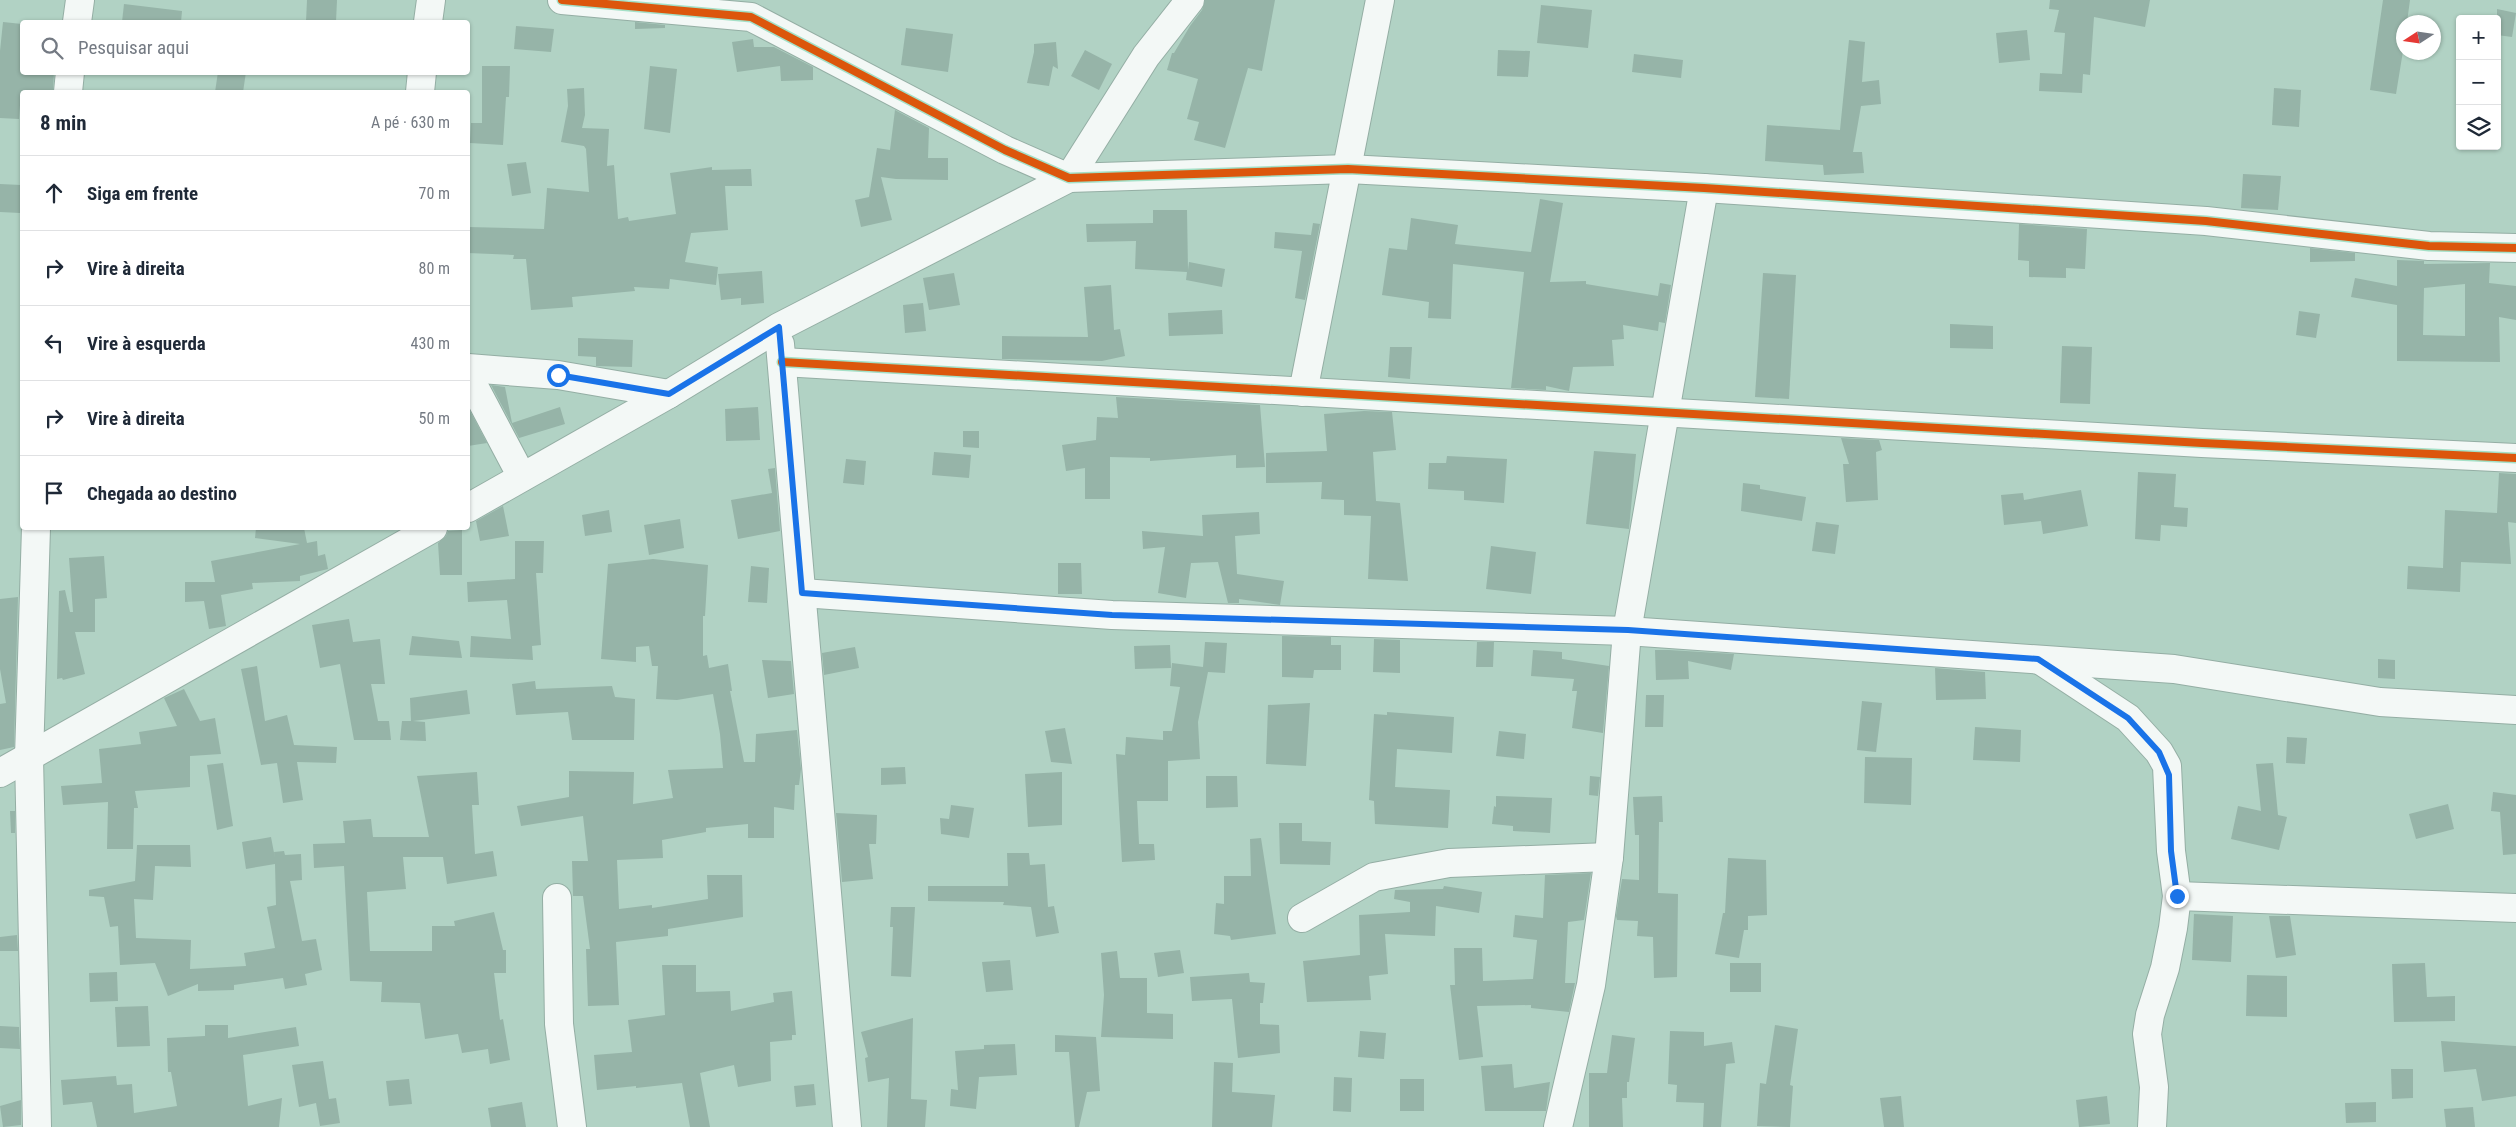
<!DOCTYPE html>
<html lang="pt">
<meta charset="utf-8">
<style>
:root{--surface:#fff;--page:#f6f6f7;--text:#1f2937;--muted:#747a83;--line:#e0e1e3}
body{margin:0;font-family:"Roboto Condensed",sans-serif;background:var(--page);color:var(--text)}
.controls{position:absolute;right:15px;top:15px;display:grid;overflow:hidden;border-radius:5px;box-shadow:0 1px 4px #0004}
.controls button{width:45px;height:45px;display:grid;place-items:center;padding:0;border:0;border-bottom:1px solid var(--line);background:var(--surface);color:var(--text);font:25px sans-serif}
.compass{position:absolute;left:2396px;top:15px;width:45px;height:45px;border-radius:50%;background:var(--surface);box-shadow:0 1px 4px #0004;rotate:258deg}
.stop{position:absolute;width:15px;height:15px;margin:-11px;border:4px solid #1a73e8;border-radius:50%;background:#fff}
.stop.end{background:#1a73e8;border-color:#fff;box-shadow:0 1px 5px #0008}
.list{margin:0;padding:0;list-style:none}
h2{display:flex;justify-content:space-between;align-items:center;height:65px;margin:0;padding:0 20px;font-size:21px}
h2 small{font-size:16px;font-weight:400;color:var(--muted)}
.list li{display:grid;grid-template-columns:32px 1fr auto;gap:15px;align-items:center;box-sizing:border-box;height:75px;padding:0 20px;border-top:1px solid var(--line)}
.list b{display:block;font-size:19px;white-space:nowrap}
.list em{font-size:16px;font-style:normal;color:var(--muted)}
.icon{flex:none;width:28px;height:28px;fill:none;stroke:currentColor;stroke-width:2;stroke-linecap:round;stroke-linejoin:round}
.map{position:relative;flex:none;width:2516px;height:1127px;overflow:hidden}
.search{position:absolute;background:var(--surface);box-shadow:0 1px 4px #0004;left:20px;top:20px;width:450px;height:55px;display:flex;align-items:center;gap:12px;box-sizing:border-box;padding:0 18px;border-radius:5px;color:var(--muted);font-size:19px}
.panel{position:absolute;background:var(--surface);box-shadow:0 1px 4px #0004;left:20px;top:90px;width:450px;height:440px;border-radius:5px}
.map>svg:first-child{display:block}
</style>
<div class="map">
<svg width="2516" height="1127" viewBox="0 0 2516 1127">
<rect width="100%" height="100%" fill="#b1d2c4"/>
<g fill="#96b4a8" fill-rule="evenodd">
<path d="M307,0h30l-1,22h-30z"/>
<path d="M1205,0h70l-13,71 -14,-3 -23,80 -31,-8 5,-18 -12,-3 11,-40 -31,-9 5,-17h2l16,-27 12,-16z"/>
<path d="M2050,0h100l-5,27 -51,-10 -4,58 -7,-1 -1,19 -43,-2 1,-18 22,1 3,-41 -11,-1 5,-22 -10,-1z"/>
<path d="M2383,0h27l-3,22h-3v23l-8,49 -26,-4z"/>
<path d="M124,4l58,7 -1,11h-59z"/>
<path d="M1541,5l51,5 -4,38 -51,-5z"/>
<path d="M2497,9l19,4 -4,24 -15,-2z"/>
<path d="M3,22l19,2v48h32l-1,19h-32l-2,28 -19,-1v-67z"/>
<path d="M635,22l30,3v3l-30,1z"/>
<path d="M516,26l38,3 -3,23 -37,-3z"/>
<path d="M906,28l47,6 -5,38 -47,-7z"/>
<path d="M2027,30l3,30 -31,3 -3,-30z"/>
<path d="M753,39l1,8h20l39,20v13l-32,1 -1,-15 -43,6 -5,-30z"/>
<path d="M1849,40l16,2 -3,40 17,-2 2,24 -20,2 -8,46h9l2,21 -40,2 -1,-10 -58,-4 2,-36 73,5z"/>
<path d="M1056,42l2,27 -5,-3 -4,20 -22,-3 7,-31v-8z"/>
<path d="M1085,50l27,14 -13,26 -28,-14z"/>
<path d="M1498,50l32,1 -2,26 -31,-1z"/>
<path d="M1634,54l49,6 -2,18 -49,-6z"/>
<path d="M482,66h28l-1,31h-3l-3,48 -33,-2 1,-20h11z"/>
<path d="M650,66l27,3 -7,64 -26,-4z"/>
<path d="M218,72h28l-3,20h-28z"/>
<path d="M584,88l1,27 -3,13 27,1 -2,37 7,-1 4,54 10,-2 1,4 47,-7 -6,-41 42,-6v3l39,-1 1,17h-27l3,44 -37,3 -6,29 33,5 -2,18 -46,-6 -1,10 -35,-2 1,4 -63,6 1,10 -42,3 -5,-51h-13l1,-4 -46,-2v-26l76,2 3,-41 42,4 -3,-43 -2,-3 -23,-4 7,-36 -1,-17z"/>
<path d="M2274,88l27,2 -2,37 -27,-2z"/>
<path d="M895,110l34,18 -1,30h20v22l-52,-1 -15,-2 11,43 -31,7 -6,-27 14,-3 8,-49 13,2z"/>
<path d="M526,162l5,31 -19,3 -5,-32z"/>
<path d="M2243,174l38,2 -3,34 -37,-2z"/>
<path d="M0,184l21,1 -1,28 -20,-1z"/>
<path d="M1540,199l23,4 -13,79 36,-1v3l72,12 2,-13 11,2 -6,38 -6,-1 -1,9 -35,-6 1,14 -12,1 2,26 -41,1 -4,24 -23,-5v4l-35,-2 13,-116 -71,-8 -2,55 -23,-1 1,-16 -47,-7 7,-47 18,2 4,-32 47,7 -3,19 76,8z"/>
<path d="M1153,210h34l1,60 1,-8 36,7 -3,18 -36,-7 1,-8 -52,-3 1,-28 -49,1 -1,-18 67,-1z"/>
<path d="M1313,223l7,1 -15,76 -10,-2 7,-47 -28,-3 1,-16 36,3z"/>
<path d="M2019,224l68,5 -2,40 -19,-1v10l-37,-1v-16l-11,-1z"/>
<path d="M2310,248l45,5v8l-45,1z"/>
<path d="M2397,260l27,1v3l66,-1 -1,20 27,3v34l-17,-3 1,45 -103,-1v-56l-46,-8 4,-19 42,8zM2465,284v52l-42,-1 1,-47z"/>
<path d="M762,271l2,32 -23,2v-7l-20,2 -3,-26z"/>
<path d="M954,273l6,32 -31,5 -6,-32z"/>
<path d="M1763,273l33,2 -7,124 -34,-2z"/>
<path d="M1111,285l3,45 6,-1 5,27 -23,5 -100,-2v-23l86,1 -4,-50z"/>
<path d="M923,303l3,28 -21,2 -2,-28z"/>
<path d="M1222,310l1,24 -54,2 -1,-23z"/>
<path d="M2299,311l21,3 -4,24 -20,-3z"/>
<path d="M1950,324l43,2v23l-43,-1z"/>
<path d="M578,338l55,2 -1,27 -36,-1v-9l-18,-1z"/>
<path d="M2062,346l30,1 -2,57 -30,-1z"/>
<path d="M1390,347h22l-2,32 -22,-2z"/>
<path d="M491,385l14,2 7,36 48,-16 5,17 -46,14z"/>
<path d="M1116,397l144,8 5,62 -29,1v-13l-86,6v-3l-40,-1v42h-25v-31l-19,3 -4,-26 34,-5 1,-23 21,1z"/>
<path d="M468,407l19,36 -19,3z"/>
<path d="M758,407l2,33 -34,1 -1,-32z"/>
<path d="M1364,411l28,1 4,38 -23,2 3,49 24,2 8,78 -40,-2 3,-63 -27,-1v-15l-23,-1 1,-17 -56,1v-30l61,-2 -3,-37z"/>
<path d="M963,431h16v17l-16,-1z"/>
<path d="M1841,438l38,2 3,10 -6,2 2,48 -32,2 -3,-38h6z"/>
<path d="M1594,451l42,3 -7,75 -43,-5z"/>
<path d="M934,452l37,3 -2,23 -37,-3z"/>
<path d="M1447,456l60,3 -3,44 -40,-3v-9l-36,-2 1,-26h17z"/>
<path d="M846,459l20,2 -2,24 -21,-2z"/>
<path d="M775,468l5,63 -42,8 -7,-39 41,-7 -4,-24z"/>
<path d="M2138,472l38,2 -2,33 14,1 -1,19 -26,-2 -1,16 -25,-2z"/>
<path d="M2499,473l17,1v49l-8,-1 3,42 -50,-2 -1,30 -53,-3 1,-23 35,2 2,-58 52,3z"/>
<path d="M1743,483l17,2v4l46,8 -4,24 -61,-10z"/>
<path d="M2081,490l7,36 -45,8 -2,-13 -37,4 -3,-30 22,-2 1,7z"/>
<path d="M503,506l6,30 -29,5 -4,-20z"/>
<path d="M609,510l3,22 -27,4 -3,-21z"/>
<path d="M1259,512l1,22 -25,2 2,38 47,7 -4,24 -41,-6v4h-11l-10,-41 -27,1 -5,35 -28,-5 7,-46 -22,2 -1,-18 61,5 -1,-21z"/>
<path d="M680,519l4,29 -35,7 -5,-30z"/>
<path d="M1816,522l23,3 -4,29 -23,-3z"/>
<path d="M256,528h48l3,15 10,-2 1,15 7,-2 3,15 -28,7v5l-48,2 1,6 -32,6 5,31 -17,3 -5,-28 -19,1v-20h30l-4,-21 89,-17 -45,-6z"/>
<path d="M462,530v45h-22l-2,-32 8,-7 2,-5z"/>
<path d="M515,541h29l-1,32h-7l5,72 -9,1 1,14 -63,-3 1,-21 40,3 -4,-39 -39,2 -1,-20 48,-3z"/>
<path d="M1491,546l45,6 -5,42 -45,-5z"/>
<path d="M104,556l3,42 -12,1v33h-20l10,42 -22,6 -1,-2 -5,1 2,-88 6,-1 5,22h3l-4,-54z"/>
<path d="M653,559l55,6 -3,51h-2v40l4,-1 2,13 19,-4 4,27h-2l14,71h11l1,-28 41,-4 4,39 -2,16h-4l-1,25 -20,-3v31h-26v-14l-42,4v4l-44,8 1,18 -46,2 2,49 33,-4v3l56,-9 -1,-24h35l1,42 -75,12v7l-52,6 3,63 -31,1 -2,-57h4l-7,-53h-10l-1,-35h16l-5,-45 -62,10 -4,-20 52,-9v-26l65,1 -1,32 40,-6 -5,-28 55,-2 -3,-34 -7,-40 -36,6 -21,-1 2,-33h-6l-3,-20 -13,1v15l-35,-3 7,-95z"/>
<path d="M1058,563h23l1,31h-24z"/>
<path d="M751,566l18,2 -2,35 -19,-1z"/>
<path d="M18,597l-4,150 -14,3v-46l6,-1 -6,-34v-70z"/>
<path d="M349,619l4,23 27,-3 5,45h-14l7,37h11l2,19h-37l-14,-76 -20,4 -8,-43z"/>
<path d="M412,636l47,5 3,17 -53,-3z"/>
<path d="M1282,636l49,1v8h10v25h-27l-1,8 -31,-1z"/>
<path d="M1374,639l26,1v33l-27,-1z"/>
<path d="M1205,642l22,1 -2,30 -17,-1 -10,50 2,37 -32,2v40h-31l2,43h15l1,16 -33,2 -6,-108 9,1 1,-18 37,3v-9h9l8,-44 -10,-1 2,-23 31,4z"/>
<path d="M1477,642h17l-1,25h-17z"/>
<path d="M1170,645l1,23 -36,1 -1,-23z"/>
<path d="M855,647l4,21 -35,7 -2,-22z"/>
<path d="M1533,650l29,2v7l47,7 -6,67 -31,-5 5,-37h-5l2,-12 -43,-3z"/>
<path d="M1655,650h14l65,4 -3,16 -43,-9 1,18 -33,1z"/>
<path d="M2378,659l17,1v19l-17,-1z"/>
<path d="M762,660l29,1 3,33 -26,4z"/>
<path d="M257,666l8,55 22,-6 7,30 43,2 -1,16 -39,-1 6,38 -20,3 -6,-40 -16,2 -20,-96z"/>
<path d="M1935,668l50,4 1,27 -50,1z"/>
<path d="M535,681l1,8 76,-3 3,11 20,2 -1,41h-62l-4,-28 -52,3 -4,-31z"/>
<path d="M184,689l16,32 15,-3 6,36 -31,2v31l-55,4 3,17h-4l-1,41h-26l1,-47 -45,3 -2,-19 41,-3 -3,-34 42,-5 -2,-12 38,-6 -13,-28z"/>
<path d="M467,690l3,24 -57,7 12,1 1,19 -26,-1 2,-19h9l-1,-23z"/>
<path d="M1646,695h18l-1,32h-18z"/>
<path d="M1862,701l20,2 -6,49 -19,-2z"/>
<path d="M1310,703l-4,63 -40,-2 2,-59z"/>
<path d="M1387,712l67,5 -2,36 -55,-4 -2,38 55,3 -2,38 -73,-4 -1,-23 -5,-1 5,-86 13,1z"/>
<path d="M1975,727l46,3 -1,32 -47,-2z"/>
<path d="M1065,728l7,36 -21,-2 -6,-31z"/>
<path d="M1499,731l27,3 -2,25 -28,-3z"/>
<path d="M2287,737l20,1 -2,26 -19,-1z"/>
<path d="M1865,757l47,1 -1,47 -47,-2z"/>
<path d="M223,763l10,63 -16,4 -10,-65z"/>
<path d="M2273,763l5,52 9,2 -8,33 -48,-11 7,-33 23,5 -5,-47z"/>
<path d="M905,767l1,17 -25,1v-17z"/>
<path d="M477,772l2,33h-7l3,49 18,-3 4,25 -50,8 -4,-27h-40l3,32 -39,3 3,59h62v-25h23l-1,-5 40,-9 9,38h3v23h-12l6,47 3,-1 7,41 -20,4 -2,-15 -26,4 -4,-19 -33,5 -5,-36 -39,-1 1,-20 -32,-1 -6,-115 -30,2 -1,-24 32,-1 -2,-22 28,-2 2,18h56l-12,-61z"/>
<path d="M1062,772v53l-34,2 -3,-53z"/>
<path d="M1206,776h31l1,31 -32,1z"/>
<path d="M1590,776l10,1 -2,19 -9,-1z"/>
<path d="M2493,792l23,3v59l-13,1 -3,-43 -9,-1z"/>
<path d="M1496,796l56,2 -2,35 -37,-2v-5l-21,-2 2,-18 2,1z"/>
<path d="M1662,796l1,26h-4l-1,71 20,1 -1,83 -23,1 -1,-41 -16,-1 1,-15 -21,-1 -1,-4 6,-37 17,1v-45h-4l-2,-38z"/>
<path d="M2448,804l6,25 -38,10 -7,-25z"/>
<path d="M951,805l23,3 -5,30 -28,-4 -1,-16 9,1z"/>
<path d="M10,811h5v22h-4z"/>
<path d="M836,813l41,2 -1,29h-7l4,35 -31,3z"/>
<path d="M1279,823h23v18l29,1 -1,23 -50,-1z"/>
<path d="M271,837l4,21 -1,-6 10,-1 1,4 16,-1 1,26 -12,1 12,60 14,-2 6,31 -17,4 2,11 -22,4 -2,-11 -49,7v5l-36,1v-7l-30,12 -13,-33 -35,2 -2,-39 -8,1 -6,-30 -15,-1v-6l46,-9 2,-36h53l1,22 -36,-1 -2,34 -19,-1 2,39 55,2 -1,29 56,-3 -2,-13 31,-5 -8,-41 9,-2 -1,-41 -29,5 -4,-27z"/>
<path d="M1261,838l15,96 -45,6 -1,-4 -16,-2 2,-31 8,1v-28h27l-1,-37z"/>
<path d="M1007,853h22l1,12 15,-1 3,43 6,-1 5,27 -23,4 -5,-30 -28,-2 1,-3 -76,-1v-15h80z"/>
<path d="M1728,858l38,2 1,55 -19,1v14h-4l-5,28 -24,-4 8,-41h2z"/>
<path d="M1591,873l-7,47 -16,2 -3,61h10l-6,29 -38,-4v-3l-54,1 6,51 -24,3 -9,-75h5l-1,-37h28l1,33 50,-2 4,-39 -24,-3 2,-22 28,3 2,-43z"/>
<path d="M1444,886l38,6 -3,21 -43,-7 -1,30 -50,-2 3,40 -19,2 2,24 -64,2 -4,-41 57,-6 -1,-40 51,-3v-10l-16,-3 1,-9 48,-1z"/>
<path d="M891,907h24l-4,70 -20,-1 2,-49h-3z"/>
<path d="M2194,914l39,2 -2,46 -39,-2z"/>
<path d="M2269,916h21l6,39 -20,3z"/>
<path d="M17,935l1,16h-18v-14z"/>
<path d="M1180,950l4,23 -26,4 -4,-24z"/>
<path d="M1117,951l3,27h27v35l26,1v25l-72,-2 3,-42 -3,-42z"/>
<path d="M1010,960l3,30 -27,2 -4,-30z"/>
<rect x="1730" y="963" width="31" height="29"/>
<path d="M2425,963l2,34 28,-1v25l-61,1 -2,-58z"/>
<path d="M662,965h34v27l34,-1 1,20 43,-9 -1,-9 19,-2 4,44h-4v5l-22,2 1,39 -33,6 -4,-22 -34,8 10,54h-20l-8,-44 -46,5v-2l-39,4 -3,-35 38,-3 -4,-32 37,-5z"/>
<path d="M117,972l1,29 -28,1 -1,-29z"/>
<path d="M1249,973l1,9 15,1 -2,20h-3v21l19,1 1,28 -42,5 -6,-59 -40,2 -2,-24z"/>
<path d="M2247,975l40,1v41l-41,-1z"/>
<path d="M148,1006l2,40 -33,1 -2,-40z"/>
<path d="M913,1018l-2,81 16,1 -2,27h-38l2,-49 -21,4 -3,-24 3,-1 -7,-25z"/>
<path d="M205,1025h23v13l68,-11 3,19 -56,9 5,51 34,-8 -3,29h-182l-5,-25 -29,3 -2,-25 55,-4 1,9 15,-1 2,29 43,-7 -6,-34h-3l-1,-34 38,-2z"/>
<path d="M1775,1025l23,4 -8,56 3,1 -3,41 -33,-1 3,-43 6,1z"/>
<path d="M0,1026l19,1 1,22 -20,-1z"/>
<path d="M1360,1031l26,2 -2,26 -26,-2z"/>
<path d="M1670,1031l34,1v14l28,-4 3,21 -9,1 -5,63h-18l1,-24 -28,-1 1,-17 -9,-1z"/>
<path d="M1055,1035l41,2 4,54 -13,1 -8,35h-4l-6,-75h-14z"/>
<path d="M1612,1035l23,3 -6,44h-2v16h-5l1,29h-34v-54h18z"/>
<path d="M2441,1041l75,5v50l-34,5 -6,-32 -32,3z"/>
<path d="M1015,1044l2,31 -38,2 -3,32 -26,-3 1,-17 7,1 -3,-39 29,-2v-4z"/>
<path d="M323,1061l6,38 7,-1 4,25 -20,3 -4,-23 -17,4 -7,-42z"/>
<path d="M1214,1062l19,1 -1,29 43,3 -3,32h-60z"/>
<path d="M1512,1064l2,24 36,-6 -4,29h-61l-4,-45z"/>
<path d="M2391,1069h22v29l-21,1z"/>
<path d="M1334,1077l18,1 -1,34 -18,-1z"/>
<path d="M409,1079l3,25 -23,2 -3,-25z"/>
<rect x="1400" y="1079" width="24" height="32"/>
<path d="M814,1084l2,21 -20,2 -2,-21z"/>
<path d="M1901,1096l3,31h-20l-4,-29z"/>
<path d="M2107,1096l3,28 -31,3 -3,-27z"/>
<path d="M21,1100v25l-18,2 -3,-21z"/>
<path d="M522,1102l4,25h-35l-3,-19z"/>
<path d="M2376,1102v20l-30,1 -1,-20z"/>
<path d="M2473,1107l2,20h-29l-2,-18z"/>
</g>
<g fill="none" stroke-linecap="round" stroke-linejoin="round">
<g stroke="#94aea4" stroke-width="30">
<g id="minor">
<path d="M562,0l189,17 254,133 64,28 279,-9 356,19 502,33 223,25 87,2"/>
<path d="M77,22l3,-22"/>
<path d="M428,22l3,-22"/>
<path d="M68,92l2,-20"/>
<path d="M420,92l2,-20"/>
<path d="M780,344l67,783"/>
<path d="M782,362l1420,81 314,15"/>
<path d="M468,368l90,7 111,19"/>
<path d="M468,375l54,102"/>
<path d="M1303,392l77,-392"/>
<path d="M468,508l201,-114 110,-67 290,-149 77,-122 44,-56"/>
<path d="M36,528l-7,229 8,370"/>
<path d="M802,593l310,22 515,16 547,38 206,33 136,8"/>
<path d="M2040,660l88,58 31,34 8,14 4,85 6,45 -4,32 -8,40 -15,47 -3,19 7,53 -2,40"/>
<path d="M0,773l433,-245"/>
<path d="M2177,896l339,12"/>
<path d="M557,898l2,126 13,103"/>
<path d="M1302,918l72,-41 75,-14 160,-6"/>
<path d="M1558,1127l33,-142 18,-128 18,-226 77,-443"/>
</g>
</g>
<use href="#minor" stroke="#f3f8f6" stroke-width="28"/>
<g stroke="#a3e0c7" stroke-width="11">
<g id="cycleway">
<path d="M562,0l189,17 254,133 64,28 279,-9 356,19 502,33 223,25 87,2"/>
<path d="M782,362l1420,81 314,15"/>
</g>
</g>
<use href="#cycleway" stroke="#dc560c" stroke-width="8"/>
</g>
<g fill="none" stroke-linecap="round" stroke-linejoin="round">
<path stroke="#1a73e8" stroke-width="6" d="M558,375l111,19 110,-67 23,266 310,22 516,15 410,29 90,59 31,34 10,23 2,76 6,45"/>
</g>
</svg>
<div class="controls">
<button>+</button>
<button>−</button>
<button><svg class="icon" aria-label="layers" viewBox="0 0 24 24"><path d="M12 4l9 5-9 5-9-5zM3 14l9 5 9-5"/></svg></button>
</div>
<svg class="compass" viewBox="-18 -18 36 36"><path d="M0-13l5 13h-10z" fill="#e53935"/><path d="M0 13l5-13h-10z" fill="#747a83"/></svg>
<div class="stop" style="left:558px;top:375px"></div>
<div class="stop end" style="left:2177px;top:896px"></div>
<div class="search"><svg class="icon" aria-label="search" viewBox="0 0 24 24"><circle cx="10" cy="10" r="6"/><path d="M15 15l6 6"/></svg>Pesquisar aqui</div>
<section class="panel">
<h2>8 min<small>A pé · 630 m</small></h2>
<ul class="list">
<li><svg class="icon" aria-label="ahead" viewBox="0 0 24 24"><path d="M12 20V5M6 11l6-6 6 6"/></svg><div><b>Siga em frente</b></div><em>70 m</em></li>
<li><svg class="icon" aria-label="right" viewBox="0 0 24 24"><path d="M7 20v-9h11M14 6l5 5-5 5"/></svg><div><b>Vire à direita</b></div><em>80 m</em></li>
<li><svg class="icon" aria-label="left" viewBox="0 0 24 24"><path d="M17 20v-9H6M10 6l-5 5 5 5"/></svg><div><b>Vire à esquerda</b></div><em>430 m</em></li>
<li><svg class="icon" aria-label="right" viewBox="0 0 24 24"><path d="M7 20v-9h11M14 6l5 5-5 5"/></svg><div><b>Vire à direita</b></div><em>50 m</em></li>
<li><svg class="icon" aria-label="arrive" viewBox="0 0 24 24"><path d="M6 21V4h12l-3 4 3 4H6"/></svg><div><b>Chegada ao destino</b></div></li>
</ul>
</section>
</div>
